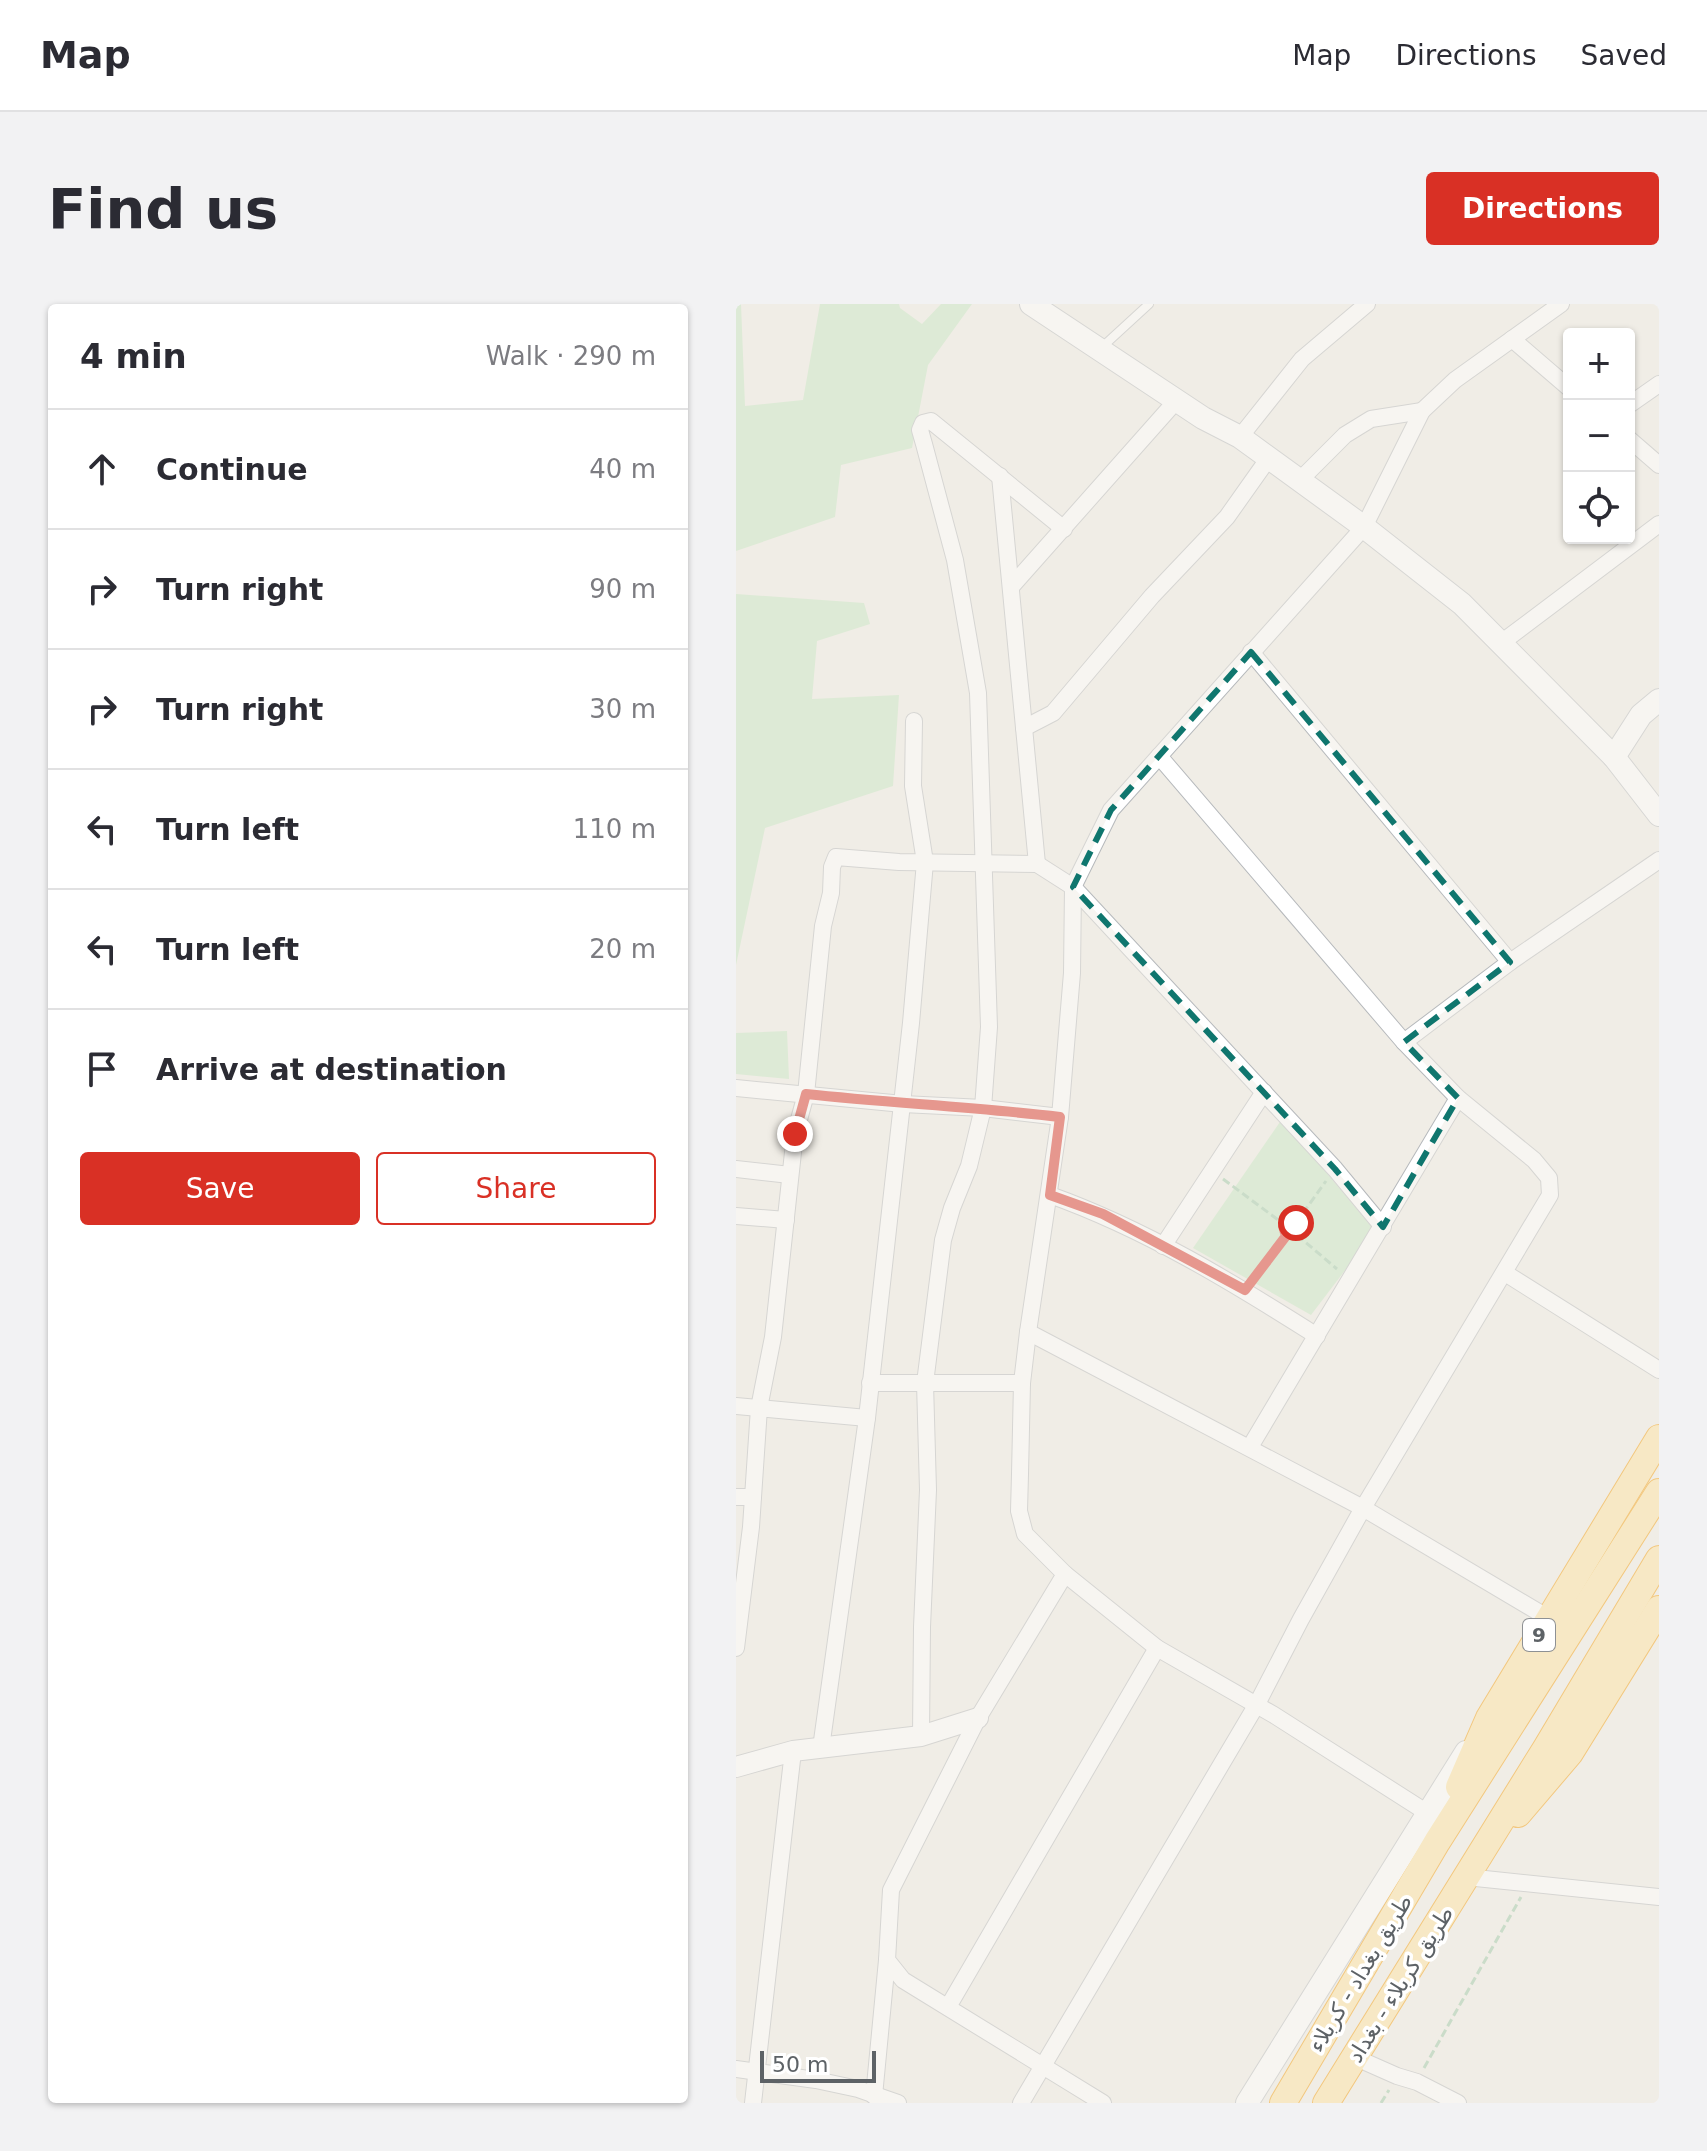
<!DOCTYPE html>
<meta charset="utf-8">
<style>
:root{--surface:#fff;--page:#f2f2f3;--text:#2b2b33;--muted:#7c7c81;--line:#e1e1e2;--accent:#d93025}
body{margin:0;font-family:"DejaVu Sans","Noto Naskh Arabic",sans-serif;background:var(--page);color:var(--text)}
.controls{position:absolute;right:24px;top:24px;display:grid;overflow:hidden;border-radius:8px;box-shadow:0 2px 6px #0004}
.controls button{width:72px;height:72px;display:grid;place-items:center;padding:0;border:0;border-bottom:2px solid var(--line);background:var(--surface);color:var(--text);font:40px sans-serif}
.scale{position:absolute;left:24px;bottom:20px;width:116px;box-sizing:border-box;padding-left:8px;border:4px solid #5d6266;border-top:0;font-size:22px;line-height:28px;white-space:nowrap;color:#5d6266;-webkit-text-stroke:6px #fff;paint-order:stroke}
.stop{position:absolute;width:24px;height:24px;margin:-18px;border:6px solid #d93025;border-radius:50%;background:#fff}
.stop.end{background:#d93025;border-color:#fff;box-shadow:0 2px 8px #0008}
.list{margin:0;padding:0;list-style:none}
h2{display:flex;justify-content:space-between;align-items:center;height:104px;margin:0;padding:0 32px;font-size:34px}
h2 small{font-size:26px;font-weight:400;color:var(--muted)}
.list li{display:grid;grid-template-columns:52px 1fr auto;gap:24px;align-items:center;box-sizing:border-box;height:120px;padding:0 32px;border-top:2px solid var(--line)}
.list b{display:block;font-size:30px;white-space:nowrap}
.list em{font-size:26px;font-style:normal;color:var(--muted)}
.actions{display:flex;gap:16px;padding:24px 32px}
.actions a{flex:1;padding:18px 0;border:2px solid var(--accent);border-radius:8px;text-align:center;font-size:28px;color:var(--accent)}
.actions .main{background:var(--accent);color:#fff}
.icon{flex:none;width:44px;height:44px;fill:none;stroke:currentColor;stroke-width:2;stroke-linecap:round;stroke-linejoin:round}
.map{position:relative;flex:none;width:923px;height:1799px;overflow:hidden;border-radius:8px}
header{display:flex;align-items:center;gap:48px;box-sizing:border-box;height:112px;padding:0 40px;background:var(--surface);border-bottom:2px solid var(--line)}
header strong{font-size:38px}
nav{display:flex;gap:44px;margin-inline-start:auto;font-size:28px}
.intro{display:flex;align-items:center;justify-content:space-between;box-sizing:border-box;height:192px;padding:0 48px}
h1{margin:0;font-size:56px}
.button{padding:20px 36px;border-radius:8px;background:var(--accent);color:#fff;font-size:28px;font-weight:700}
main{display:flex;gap:48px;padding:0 48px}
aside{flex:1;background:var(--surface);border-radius:8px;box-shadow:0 2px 6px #0004}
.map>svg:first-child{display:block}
</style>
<header>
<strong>Map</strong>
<nav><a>Map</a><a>Directions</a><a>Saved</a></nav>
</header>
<div class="intro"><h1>Find us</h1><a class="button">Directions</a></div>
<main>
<aside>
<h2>4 min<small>Walk · 290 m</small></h2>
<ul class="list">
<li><svg class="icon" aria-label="ahead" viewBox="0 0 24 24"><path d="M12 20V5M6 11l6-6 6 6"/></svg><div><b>Continue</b></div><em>40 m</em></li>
<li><svg class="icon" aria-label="right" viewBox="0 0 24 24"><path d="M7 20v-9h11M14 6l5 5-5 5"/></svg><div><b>Turn right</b></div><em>90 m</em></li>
<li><svg class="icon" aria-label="right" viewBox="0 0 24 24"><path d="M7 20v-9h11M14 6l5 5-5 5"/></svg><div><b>Turn right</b></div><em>30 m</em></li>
<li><svg class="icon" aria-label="left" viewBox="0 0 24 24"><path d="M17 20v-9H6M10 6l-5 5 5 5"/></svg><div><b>Turn left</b></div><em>110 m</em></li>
<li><svg class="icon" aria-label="left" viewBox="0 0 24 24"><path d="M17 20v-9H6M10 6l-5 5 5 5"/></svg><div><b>Turn left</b></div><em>20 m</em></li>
<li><svg class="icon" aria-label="arrive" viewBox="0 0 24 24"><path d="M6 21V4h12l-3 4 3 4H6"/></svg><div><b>Arrive at destination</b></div></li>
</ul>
<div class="actions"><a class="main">Save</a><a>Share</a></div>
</aside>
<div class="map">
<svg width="923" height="1799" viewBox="0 0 923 1799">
<rect width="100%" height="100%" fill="#f0ede6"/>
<g fill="#c5e7c3">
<path d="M0,0h5l4,102 58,-6 17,-96h79l1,4 22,16 19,-20h31l-44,61 -16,83 -71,17 -6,52 -99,34z"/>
<path d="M0,290l128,9 6,21 -53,17 -5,58 87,-4 -6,91 -128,42 -29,137z"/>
<path d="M51,727l2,48 -53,-5v-41z"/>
<path d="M546,815l93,112 -64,84 -118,-67z"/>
</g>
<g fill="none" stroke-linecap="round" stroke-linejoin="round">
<g stroke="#b6b9bc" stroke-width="10">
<path id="service" d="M364,45l49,-45"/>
</g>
<g stroke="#b6b9bc" stroke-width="18">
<g id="minor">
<path d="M776,35l57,49"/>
<path d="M893,101l30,-21"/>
<path d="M504,133l62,-78 65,-55"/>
<path d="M893,135l30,26"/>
<path d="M264,172l37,388"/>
<path d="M563,177l46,-46 26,-16 51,-8"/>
<path d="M275,283l165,-186"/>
<path d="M765,339l158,-119"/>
<path d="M515,348l259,310"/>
<path d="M288,424l29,-15 99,-117 75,-79 41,-58"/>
<path d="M668,738l106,-80 149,-102"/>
<path d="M0,784l167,16 80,4 77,9"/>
<path d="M0,865l54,6"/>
<path d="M314,891c95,34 182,87 267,141"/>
<path d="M0,912l50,4"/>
<path d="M427,942l101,-154"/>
<path d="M769,969l154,97"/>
<path d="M292,1028l335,176 187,111"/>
<path d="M134,1079h152"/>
<path d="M0,1102l131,12"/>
<path d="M514,1143l208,-349"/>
<path d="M0,1193h17"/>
<path d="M329,1270l92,74 117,67 152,97"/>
<path d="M0,1344l15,-121 8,-119 14,-71 22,-203 11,-40 17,-168 8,-33 1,-26 4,-10 63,5 138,2 36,23 262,282 48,58"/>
<path d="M185,1432l1,-109 6,-137 -3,-107 18,-143 9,-32 17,-42 14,-58 6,-81 -11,-334 -23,-133 -31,-116 -4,-14 3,-7 8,-2 133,108"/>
<path d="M85,1444l46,-330 44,-395 14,-161 -12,-76 1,-65"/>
<path d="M730,1573l193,20"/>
<path d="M212,1703l209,-359"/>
<path d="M618,1753l43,19 20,6 41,21"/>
<path d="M0,1765l80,11 42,9 40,14"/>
<path d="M138,1792l13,-136"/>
<path d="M17,1799l40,-352"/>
<path d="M285,1799l236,-399 44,-85 62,-111 187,-313 -1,-17 -15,-18 -76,-62 -54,-56 -245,-286"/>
<path d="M367,1799l-200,-123 -16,-20 4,-70 87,-172 87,-144 -40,-40 -6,-23 1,-37 2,-91 6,-51 32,-215 12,-144 1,-86 38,-77 253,-283 58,-116 33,-31 106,-76"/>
</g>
</g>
<g stroke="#b6b9bc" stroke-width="22">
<path id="tertiary" d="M0,1463l57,-16 128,-15 57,-18"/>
</g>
<g stroke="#b7bbbf" stroke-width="24">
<g id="secondary">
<path d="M295,0l172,114 37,19 124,90 98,77 152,153 45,58"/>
<path d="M878,453l27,-42 18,-15"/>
<path d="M511,1799l219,-351"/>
</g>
</g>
<g stroke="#f59a01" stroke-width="28">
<g id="trunk">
<path d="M723,1483l30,-69 170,-280"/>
<path d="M782,1510l52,-61 89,-144"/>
<path d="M547,1799l154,-261 222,-350"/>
<path d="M590,1799l220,-355 113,-189"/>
</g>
</g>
<g stroke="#9cc8a6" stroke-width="3" stroke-dasharray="8 4" stroke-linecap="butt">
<path d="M487,875l62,46"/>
<circle cx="555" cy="926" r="8"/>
<path d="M560,919l30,-42"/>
<path d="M561,931l40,34"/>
<path d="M518,974l32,-42"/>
<path d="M688,1764l97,-171"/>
<path d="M645,1799l8,-13"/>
</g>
<use href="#service" stroke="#fff" stroke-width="8"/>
<use href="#minor" stroke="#fff" stroke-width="16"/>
<use href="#tertiary" stroke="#fff" stroke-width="20"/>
<use href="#secondary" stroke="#fff" stroke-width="22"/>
<use href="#trunk" stroke="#fee39e" stroke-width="26"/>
</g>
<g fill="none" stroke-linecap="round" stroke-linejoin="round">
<path stroke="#d93025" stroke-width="10" d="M59,830l11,-40c84,9 169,13 254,23l-10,78 53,19 142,76 41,-54 -3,-10 7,-5 6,2"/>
</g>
<path d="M0 0H923V1799H0ZM515,348l259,310 -106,80 54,56 -75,129 -48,-58 -262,-282 38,-77z" fill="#f0ede6" fill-opacity=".55" fill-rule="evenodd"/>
<path fill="none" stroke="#0f766e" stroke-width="6" stroke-dasharray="16 10" stroke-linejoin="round" d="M515,348l259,310 -106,80 54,56 -75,129 -48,-58 -262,-282 38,-77z"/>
<g text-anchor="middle" stroke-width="7" stroke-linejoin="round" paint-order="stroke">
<rect fill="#fff" stroke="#8e9194" stroke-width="2" x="787" y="1315" width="32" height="32" rx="6"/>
<g font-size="20" font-weight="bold" fill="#5d6266">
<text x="803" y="1338">9</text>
</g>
<g font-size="22" fill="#5d6266" stroke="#fff">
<text transform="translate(624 1669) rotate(-59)" y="8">طريق بغداد - كربلاء</text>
<text transform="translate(664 1680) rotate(-58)" y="8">طريق كربلاء - بغداد</text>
</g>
</g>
</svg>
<div class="controls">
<button>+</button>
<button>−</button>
<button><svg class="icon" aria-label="locate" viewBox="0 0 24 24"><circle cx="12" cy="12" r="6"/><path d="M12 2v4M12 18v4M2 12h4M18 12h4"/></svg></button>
</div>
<div class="scale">50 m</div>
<div class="stop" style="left:560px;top:919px"></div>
<div class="stop end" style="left:59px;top:830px"></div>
</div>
</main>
